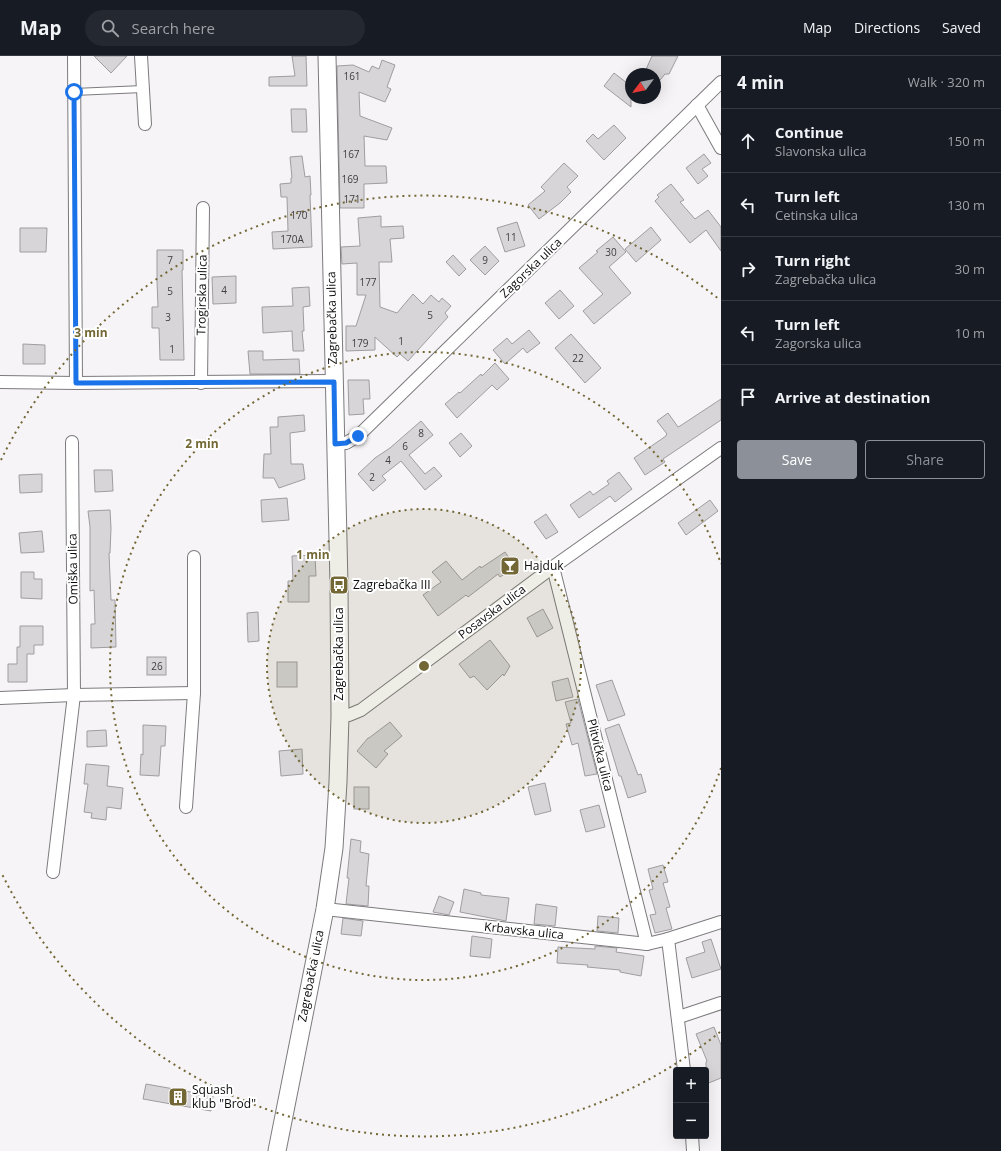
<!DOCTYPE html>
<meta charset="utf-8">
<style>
:root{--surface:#171b24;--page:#242831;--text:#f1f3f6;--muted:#9ea1a6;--line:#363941;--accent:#8c9099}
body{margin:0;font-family:"Open Sans",sans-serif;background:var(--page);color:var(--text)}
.controls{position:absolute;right:12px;bottom:12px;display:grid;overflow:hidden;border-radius:4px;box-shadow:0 4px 16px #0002}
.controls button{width:36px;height:36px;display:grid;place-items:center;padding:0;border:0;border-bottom:1px solid var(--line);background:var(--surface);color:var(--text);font:20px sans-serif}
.compass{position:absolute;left:625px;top:12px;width:36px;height:36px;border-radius:50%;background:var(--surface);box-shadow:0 4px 16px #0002;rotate:238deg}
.stop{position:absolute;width:12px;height:12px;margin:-9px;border:3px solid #1a73e8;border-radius:50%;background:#fff}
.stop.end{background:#1a73e8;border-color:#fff;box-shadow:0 1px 4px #0008}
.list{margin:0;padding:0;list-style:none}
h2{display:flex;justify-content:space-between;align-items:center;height:52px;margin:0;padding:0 16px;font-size:17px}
h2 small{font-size:13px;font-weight:400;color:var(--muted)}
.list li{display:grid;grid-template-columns:26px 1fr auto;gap:12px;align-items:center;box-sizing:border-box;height:64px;padding:0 16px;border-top:1px solid var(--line)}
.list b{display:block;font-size:15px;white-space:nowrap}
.list p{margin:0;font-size:13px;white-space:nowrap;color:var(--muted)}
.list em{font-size:13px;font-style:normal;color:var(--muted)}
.actions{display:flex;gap:8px;padding:12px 16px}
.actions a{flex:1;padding:9px 0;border:1px solid var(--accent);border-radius:4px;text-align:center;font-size:14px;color:var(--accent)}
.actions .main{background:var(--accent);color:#fff}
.icon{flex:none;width:22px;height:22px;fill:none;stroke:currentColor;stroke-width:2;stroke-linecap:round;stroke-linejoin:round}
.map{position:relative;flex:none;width:721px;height:1095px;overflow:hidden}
header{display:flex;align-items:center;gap:24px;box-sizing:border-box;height:56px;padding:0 20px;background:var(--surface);border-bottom:1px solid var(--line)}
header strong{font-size:19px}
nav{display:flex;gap:22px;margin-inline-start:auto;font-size:14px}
.search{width:280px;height:36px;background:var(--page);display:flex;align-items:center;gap:10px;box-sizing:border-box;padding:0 14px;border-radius:22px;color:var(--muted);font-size:15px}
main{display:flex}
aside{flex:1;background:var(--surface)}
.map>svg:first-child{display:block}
</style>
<header>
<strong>Map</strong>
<div class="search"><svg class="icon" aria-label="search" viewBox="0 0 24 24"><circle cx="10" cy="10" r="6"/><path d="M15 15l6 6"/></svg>Search here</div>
<nav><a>Map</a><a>Directions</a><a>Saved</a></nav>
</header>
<main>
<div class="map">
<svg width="721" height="1095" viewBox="0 0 721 1095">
<rect width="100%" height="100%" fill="#f6f4f7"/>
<g fill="#d7d5d8" stroke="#9f9da0">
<path d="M94,0h33l-16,17z"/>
<path d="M292,0h14l1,30h-38v-9l26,-1z"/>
<path d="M652,0h26l-9,18h-4l-10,12v-12h-11z"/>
<path d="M382,4l13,5 -8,22 4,2 -6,13 -26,-10 1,24 32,12 -5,12 -23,-4 1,30h21l1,17 -23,1v24h-24l-3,-142 16,-1 16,7 3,-6 7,3z"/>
<path d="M614,17l17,13v21l-27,-21z"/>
<path d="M291,53h15l1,23h-15z"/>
<path d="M614,69l12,13 -22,22 -18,-19 7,-7 5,5z"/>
<path d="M704,98l7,9 -9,6 6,7 -10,8 -12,-16z"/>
<path d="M302,100l3,21 5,-1 1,19h-1l2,52 -39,2 -1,-17 16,-1 -1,-34h-6l-1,-13 11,-1v-5h1l-2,-21z"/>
<path d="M564,107l14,13 -11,11 4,5 -11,11 -21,16 -11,-14 17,-14 -4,-4z"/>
<path d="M671,128l13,16 -4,2 15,17 13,-9 13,17v24l-15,-21 -16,13 -35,-42 4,-4 -2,-2z"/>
<path d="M381,160v11l22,-1 1,12 -14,1 2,23h-13l1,45 17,6 16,-19 10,10 8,-9 8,7 3,-4 9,8 -6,7 3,4 -40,44 -8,-7 -3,3 -22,-20v13l-29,1v-25h10l10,-31h-9v-32l-15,1 -1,-17 19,-1 -2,-28z"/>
<path d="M517,166l8,24 -20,6 -8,-24z"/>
<path d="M651,171l10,13 -25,22 -11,-13z"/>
<path d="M20,172h27l-1,24h-26z"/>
<path d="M613,181l13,15 -17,15 22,26 -37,31 -11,-13 20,-17 -24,-26 19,-16 -2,-1z"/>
<path d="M485,190l14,15 -14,14 -15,-15z"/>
<path d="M157,194h26v20h-1l2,90h-24l-1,-32h-7v-21h6l-1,-26z"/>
<path d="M453,199l13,14 -7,7 -13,-14z"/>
<path d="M236,220v27l-23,1 -1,-27z"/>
<path d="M309,231l1,19 -7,1 1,24h-2l2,20h-11l-1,-20 -29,2 -1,-26 31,-1 -1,-18z"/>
<path d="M560,234l14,16 -15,13 -14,-16z"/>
<path d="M529,274l11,13 -13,10 -4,-5 -18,16 -12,-14 14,-12 5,6z"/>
<path d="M571,278l30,34 -16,15 -30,-35z"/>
<path d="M23,288l22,1v19h-22z"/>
<path d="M248,295h15v9l36,-1 1,15h-50z"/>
<path d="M495,307l14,16 -12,11 -5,-5 -35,33 -12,-14 14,-12 1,1 21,-19 1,2z"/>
<path d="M348,324h21l1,19h-7l1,15 -15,1z"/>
<path d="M721,343v21l-58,39 2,3 -20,13 -11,-17 32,-22v-1l1,-1 -10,-13 11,-8 10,14 2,-1z"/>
<path d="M304,359l1,16 -15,2 1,31h12l2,15 -26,9 -5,-10h-11l1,-24h7l-1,-27h8v-10z"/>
<path d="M421,365l12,14 -24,20 16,19 9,-7 8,9 -17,14 -24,-29 -19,15 4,4 -13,11 -15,-17 17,-16 15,-10z"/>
<path d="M461,377l11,13 -12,11 -11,-14z"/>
<path d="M94,414h18l1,21 -18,1z"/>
<path d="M619,416l13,17 -17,13 -5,-6 -31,22 -9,-13 20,-14 3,4 16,-11 -2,-3z"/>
<path d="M42,418v18l-22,1 -1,-18z"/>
<path d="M287,442l2,22 -27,2 -1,-22z"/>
<path d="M710,444l8,11 -32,24 -8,-12z"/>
<path d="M110,454l1,18 -1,25h-1l2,47h4l1,47 -25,1v-24h4l-1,-34 -4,1v-64l-2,-16z"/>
<path d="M546,458l12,18 -12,7 -12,-17z"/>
<path d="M42,475l2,21 -23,1 -2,-20z"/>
<path d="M505,496l10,15 -15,10 -2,-3 -30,23 -2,-2 -28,21 -15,-21 18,-13 -9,-10 14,-11 16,19 18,-14 1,2z"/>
<path d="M315,499l1,21h-7v26h-21v-21h5l-1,-25z"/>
<path d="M21,516h13v7h8v20l-21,-1z"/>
<path d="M543,553l10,19 -16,9 -10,-19z"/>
<path d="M258,556l1,29 -11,1 -1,-29z"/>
<path d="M20,570h23v19h-9v9h-7v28h-19v-18h9v-17h3z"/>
<path d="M490,584l20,26 -6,10 -1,-2 -16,16 -13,-14 -4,2 -11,-14z"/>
<rect x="147" y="601" width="19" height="18"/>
<rect x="277" y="606" width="20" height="25"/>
<path d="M568,622l5,19 -17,4 -4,-19z"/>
<path d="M612,624l13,35 -17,6 -12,-36z"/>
<path d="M578,643l19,75 -12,2 -7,-33 -6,2 -6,-21 5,-1 -6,-21z"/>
<path d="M390,666l12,14 -18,15 4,3 -12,14 -19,-17 11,-13h1z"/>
<path d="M619,668l19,51 3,-1 5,18 -18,6 -7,-22h-2l-14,-47z"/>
<path d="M143,669l23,1 -1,20h-4l-2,30 -19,-1 1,-21 2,1z"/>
<path d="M106,674l1,16 -20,1v-16z"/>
<path d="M302,693l1,25 -22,2 -2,-25z"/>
<path d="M86,708l23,2 -2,20 16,2 -2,21 -14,-2 -1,13 -15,-2 1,-5 -8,-1 4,-28h-4z"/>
<path d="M545,727l6,28 -16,4 -7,-28z"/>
<rect x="354" y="731" width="15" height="22"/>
<path d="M599,749l6,22 -19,5 -6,-22z"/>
<path d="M351,783l10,2 -1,11 9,2 -3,32h3l-1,20 -22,-2 3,-26h-2z"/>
<path d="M663,809l5,17 -5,1 7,24 -4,1 6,21 -17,4 -5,-18 6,-1 -7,-24 4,-1 -5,-20z"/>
<path d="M464,833l17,4v2l28,3 -3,23 -46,-9z"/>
<path d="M439,840l15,6 -5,13 -16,-3z"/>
<path d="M536,848l21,3 -2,19 -21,-2z"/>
<path d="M598,860l21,2 -1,15 -21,-2z"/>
<path d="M343,862l20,3 -2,15 -20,-2z"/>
<path d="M472,880l20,3 -2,19 -20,-2z"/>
<path d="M711,883l10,30 -29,9 -6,-20 19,-6 -3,-10z"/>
<path d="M595,890l22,2 -1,4 28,4 -3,20 -21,-4v-2l-33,-3 1,-2 -31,-2 1,-16 37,2z"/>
<path d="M714,971l7,18v33l-15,6v-22l1,-1 -11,-27z"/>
<path d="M146,1028l67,12 -2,15 -68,-12z"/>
</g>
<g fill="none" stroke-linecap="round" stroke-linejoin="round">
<g stroke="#7c7a7d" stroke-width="8">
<path id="lane" d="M74,36l69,-3"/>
</g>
<g stroke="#7c7a7d" stroke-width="14">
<g id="street">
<path d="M74,0l2,327"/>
<path d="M141,0l4,68"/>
<path d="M697,49l24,43"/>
<path d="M0,326l76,1 258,-2"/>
<path d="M201,327l2,-175"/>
<path d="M335,388l11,-1 12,-7 363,-354"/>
<path d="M553,511l94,377"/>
<path d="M0,642l74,-3 120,-2"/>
<path d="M340,660l9,-1 12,-5 192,-143 168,-119"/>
<path d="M186,751l8,-114v-136"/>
<path d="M53,816l21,-177 -2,-253"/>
<path d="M325,853l322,35 21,-5 53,-17"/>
<path d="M668,883l16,131"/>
<path d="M679,961l42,-14"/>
<path d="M692,1080l1,15"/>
</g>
</g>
<g stroke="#7c7a7d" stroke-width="19">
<path id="secondary" d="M277,1095l48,-242 9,-61 4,-66 2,-66 -1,-131 -12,-529"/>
</g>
<use href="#lane" stroke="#fff" stroke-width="6"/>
<use href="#street" stroke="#fff" stroke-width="12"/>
<use href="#secondary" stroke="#fff" stroke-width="17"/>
</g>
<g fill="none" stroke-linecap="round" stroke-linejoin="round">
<path stroke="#1a73e8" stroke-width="5" d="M74,36l2,291 258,-1 1,62 11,-1 12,-7"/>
</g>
<circle cx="424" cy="610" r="157" fill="#736835" fill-opacity=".12"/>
<g fill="none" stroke="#736835" stroke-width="2" stroke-dasharray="2 4">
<circle cx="424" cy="610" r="157"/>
<path d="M721 712A314 314 0 1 1 721 508"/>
<path d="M720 976A471 471 0 0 1 1 816M1 404A471 471 0 0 1 720 244"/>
</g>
<defs>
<g id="bar-square" transform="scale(1)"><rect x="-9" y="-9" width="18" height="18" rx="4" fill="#736835" stroke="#fff"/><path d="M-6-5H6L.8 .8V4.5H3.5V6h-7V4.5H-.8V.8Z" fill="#fff"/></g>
<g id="bus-square" transform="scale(1)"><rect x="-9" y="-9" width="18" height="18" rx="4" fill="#736835" stroke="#fff"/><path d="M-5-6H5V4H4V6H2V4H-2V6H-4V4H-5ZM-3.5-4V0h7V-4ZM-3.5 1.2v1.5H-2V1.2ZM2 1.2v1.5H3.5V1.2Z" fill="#fff"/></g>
<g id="building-square" transform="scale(1)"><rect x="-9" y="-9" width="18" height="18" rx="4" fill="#736835" stroke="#fff"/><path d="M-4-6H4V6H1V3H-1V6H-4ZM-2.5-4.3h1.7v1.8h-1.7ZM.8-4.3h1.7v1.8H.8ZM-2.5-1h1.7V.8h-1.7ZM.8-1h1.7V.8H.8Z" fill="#fff"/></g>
</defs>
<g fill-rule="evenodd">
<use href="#bar-square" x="510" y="510"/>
<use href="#bus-square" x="339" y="529"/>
<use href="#building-square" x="178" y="1041"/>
</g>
<g text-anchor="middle" stroke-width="4" stroke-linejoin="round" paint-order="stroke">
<g font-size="10" fill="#403e40">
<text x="352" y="24">161</text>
<text x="351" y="102">167</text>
<text x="350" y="127">169</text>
<text x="352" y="147">171</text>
<text x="299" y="163">170</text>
<text x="511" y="185">11</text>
<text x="292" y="187">170A</text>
<text x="611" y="200">30</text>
<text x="170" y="208">7</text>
<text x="485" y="208">9</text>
<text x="368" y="230">177</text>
<text x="224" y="238">4</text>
<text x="170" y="239">5</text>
<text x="430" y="263">5</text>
<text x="168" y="265">3</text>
<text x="401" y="289">1</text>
<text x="360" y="291">179</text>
<text x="172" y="297">1</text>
<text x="578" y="306">22</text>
<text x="421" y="381">8</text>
<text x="405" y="394">6</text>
<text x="388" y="408">4</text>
<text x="372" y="425">2</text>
<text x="157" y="614">26</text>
</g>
<g font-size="12" fill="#0d0c0d" stroke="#fff">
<text transform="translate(531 212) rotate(-44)" y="4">Zagorska ulica</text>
<text transform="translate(202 239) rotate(-89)" y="4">Trogirska ulica</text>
<text transform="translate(332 262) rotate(-91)" y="4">Zagrebačka ulica</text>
<text transform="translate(73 513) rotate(-91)" y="4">Omiška ulica</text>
<text transform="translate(492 556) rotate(-37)" y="4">Posavska ulica</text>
<text transform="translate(339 598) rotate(-90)" y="4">Zagrebačka ulica</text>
<text transform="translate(600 699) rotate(76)" y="4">Plitvička ulica</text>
<text transform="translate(524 875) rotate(6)" y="4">Krbavska ulica</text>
<text transform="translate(311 920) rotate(-79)" y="4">Zagrebačka ulica</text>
</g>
<g font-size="12" fill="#0d0c0d" stroke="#fff" text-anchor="start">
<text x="524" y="514">Hajduk</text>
<text x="353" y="533">Zagrebačka III</text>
<text x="192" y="1038">Squash<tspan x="192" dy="14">klub "Brod"</tspan></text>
</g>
</g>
<circle cx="424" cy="610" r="6" fill="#736835" stroke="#fff" stroke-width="2"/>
<g font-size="12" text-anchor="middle" font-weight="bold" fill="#736835" stroke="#fff" stroke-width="4" stroke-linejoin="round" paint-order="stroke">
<text x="91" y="281">3 min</text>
<text x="202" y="392">2 min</text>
<text x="313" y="503">1 min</text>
</g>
</svg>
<div class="controls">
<button>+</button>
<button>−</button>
</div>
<svg class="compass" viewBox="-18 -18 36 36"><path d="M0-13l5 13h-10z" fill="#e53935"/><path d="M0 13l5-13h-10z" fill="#9ea1a6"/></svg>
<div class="stop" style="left:74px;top:36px"></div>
<div class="stop end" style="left:358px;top:380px"></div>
</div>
<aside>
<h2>4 min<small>Walk · 320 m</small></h2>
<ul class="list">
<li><svg class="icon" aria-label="ahead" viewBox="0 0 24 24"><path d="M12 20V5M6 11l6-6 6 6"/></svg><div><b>Continue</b><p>Slavonska ulica</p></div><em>150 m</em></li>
<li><svg class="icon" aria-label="left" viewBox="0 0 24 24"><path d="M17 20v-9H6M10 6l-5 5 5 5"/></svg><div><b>Turn left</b><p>Cetinska ulica</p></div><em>130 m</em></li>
<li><svg class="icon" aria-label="right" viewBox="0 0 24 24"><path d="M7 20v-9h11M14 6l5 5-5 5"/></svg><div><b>Turn right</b><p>Zagrebačka ulica</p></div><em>30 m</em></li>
<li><svg class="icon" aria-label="left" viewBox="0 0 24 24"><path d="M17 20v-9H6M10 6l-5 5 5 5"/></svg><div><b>Turn left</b><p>Zagorska ulica</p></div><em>10 m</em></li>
<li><svg class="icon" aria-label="arrive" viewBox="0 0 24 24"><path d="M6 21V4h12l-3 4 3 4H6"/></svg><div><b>Arrive at destination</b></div></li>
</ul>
<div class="actions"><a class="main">Save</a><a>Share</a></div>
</aside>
</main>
